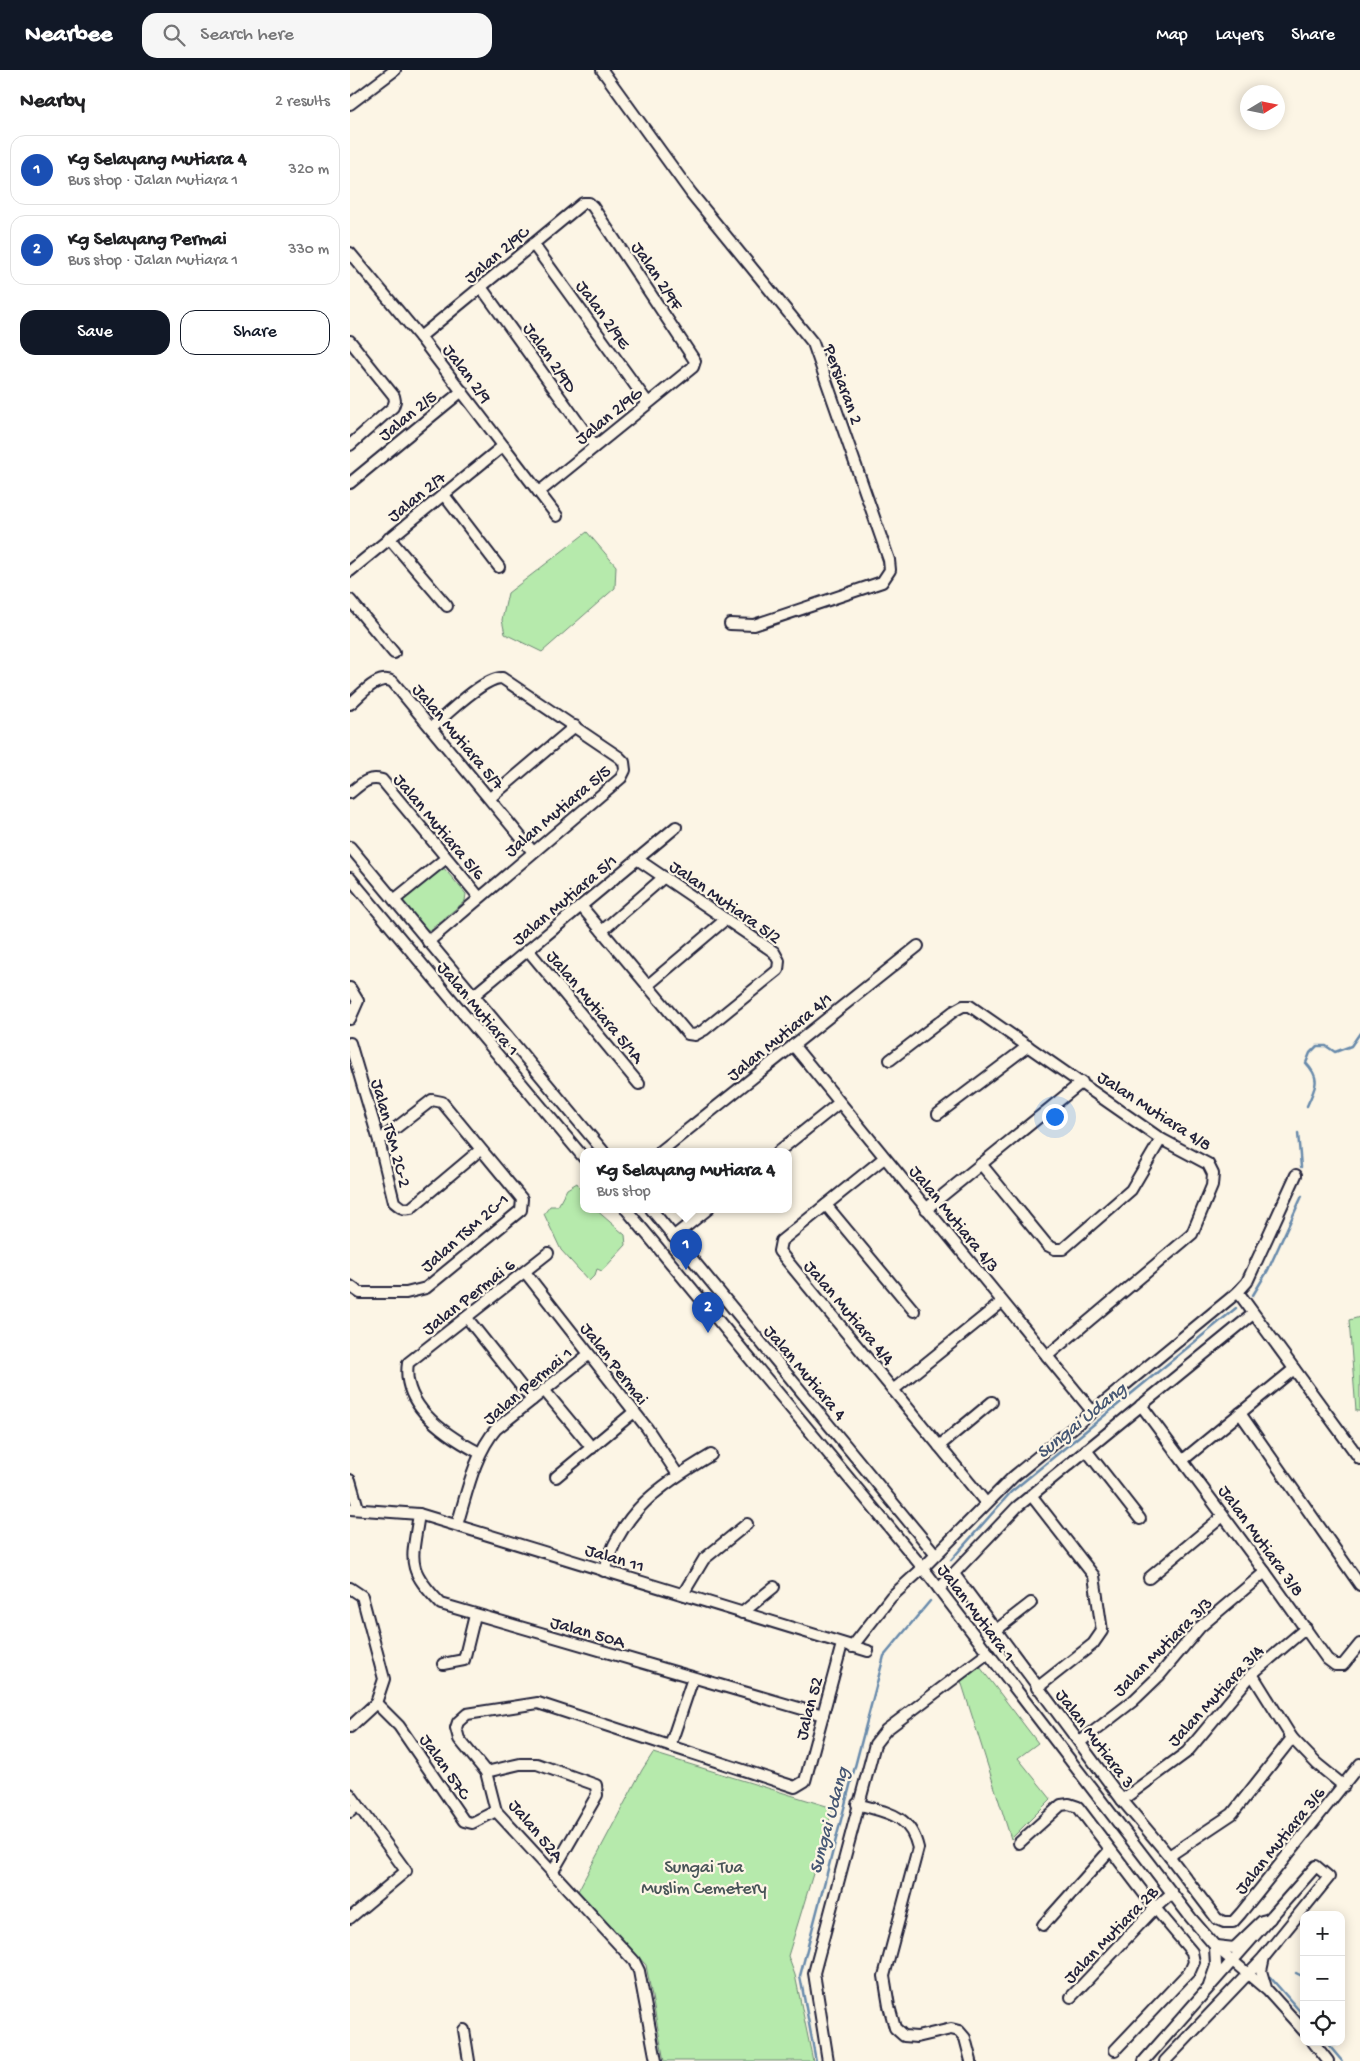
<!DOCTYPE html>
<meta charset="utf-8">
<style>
:root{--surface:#fff;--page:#f6f6f6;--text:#202124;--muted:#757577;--line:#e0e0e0;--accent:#111827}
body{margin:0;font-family:"Gochi Hand",sans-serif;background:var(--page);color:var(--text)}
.controls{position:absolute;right:15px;bottom:15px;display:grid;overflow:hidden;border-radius:10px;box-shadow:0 2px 12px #0003}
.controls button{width:45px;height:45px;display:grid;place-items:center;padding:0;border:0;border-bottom:1px solid var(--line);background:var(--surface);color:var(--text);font:25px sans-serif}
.compass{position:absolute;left:890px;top:15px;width:45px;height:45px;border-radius:50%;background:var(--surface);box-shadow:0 2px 12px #0003;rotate:80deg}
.you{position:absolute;left:704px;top:1046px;width:18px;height:18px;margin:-12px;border:4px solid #fff;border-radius:50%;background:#1a73e8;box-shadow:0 0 0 8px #1a73e833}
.badge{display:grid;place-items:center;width:32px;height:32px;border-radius:50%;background:var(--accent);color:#fff;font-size:16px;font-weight:700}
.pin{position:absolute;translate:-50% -41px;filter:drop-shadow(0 1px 2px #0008)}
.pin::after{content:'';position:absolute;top:26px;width:18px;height:15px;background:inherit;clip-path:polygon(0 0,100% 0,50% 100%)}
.popup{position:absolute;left:230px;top:1078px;width:212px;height:65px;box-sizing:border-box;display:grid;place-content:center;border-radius:10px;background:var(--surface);filter:drop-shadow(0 1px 4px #0005);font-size:16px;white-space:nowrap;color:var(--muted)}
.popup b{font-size:19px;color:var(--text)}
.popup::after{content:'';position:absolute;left:50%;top:100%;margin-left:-10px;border:10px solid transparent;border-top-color:var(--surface)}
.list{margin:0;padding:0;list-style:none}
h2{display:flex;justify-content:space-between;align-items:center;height:65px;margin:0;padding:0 20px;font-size:21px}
h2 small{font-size:16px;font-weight:400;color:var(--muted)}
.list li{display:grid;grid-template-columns:32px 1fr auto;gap:15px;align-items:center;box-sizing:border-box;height:70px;margin:0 10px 10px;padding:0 10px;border:1px solid var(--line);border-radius:15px}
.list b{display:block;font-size:19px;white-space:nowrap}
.list p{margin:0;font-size:16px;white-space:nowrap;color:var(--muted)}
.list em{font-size:16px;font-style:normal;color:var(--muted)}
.actions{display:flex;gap:10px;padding:15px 20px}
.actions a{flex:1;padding:11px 0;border:1px solid var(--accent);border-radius:15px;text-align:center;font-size:18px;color:var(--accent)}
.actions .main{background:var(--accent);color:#fff}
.icon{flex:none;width:28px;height:28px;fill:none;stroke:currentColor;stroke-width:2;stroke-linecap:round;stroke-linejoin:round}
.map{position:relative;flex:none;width:1010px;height:1991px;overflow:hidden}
header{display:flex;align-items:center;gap:30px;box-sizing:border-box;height:70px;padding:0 25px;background:var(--accent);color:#fff}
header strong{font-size:24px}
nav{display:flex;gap:28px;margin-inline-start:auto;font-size:18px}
.search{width:350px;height:45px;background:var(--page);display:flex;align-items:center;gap:12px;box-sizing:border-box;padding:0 18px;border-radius:15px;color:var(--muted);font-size:19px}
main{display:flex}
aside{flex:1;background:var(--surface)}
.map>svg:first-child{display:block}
</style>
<header>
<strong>Nearbee</strong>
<div class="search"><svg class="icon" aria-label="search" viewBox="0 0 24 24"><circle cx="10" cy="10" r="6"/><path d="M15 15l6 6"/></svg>Search here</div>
<nav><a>Map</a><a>Layers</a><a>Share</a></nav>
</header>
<main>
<aside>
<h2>Nearby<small>2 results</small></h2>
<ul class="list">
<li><span class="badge" style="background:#1a4fb4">1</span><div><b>Kg Selayang Mutiara 4</b><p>Bus stop · Jalan Mutiara 1</p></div><em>320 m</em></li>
<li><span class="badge" style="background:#1a4fb4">2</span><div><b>Kg Selayang Permai</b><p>Bus stop · Jalan Mutiara 1</p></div><em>330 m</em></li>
</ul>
<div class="actions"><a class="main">Save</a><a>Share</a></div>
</aside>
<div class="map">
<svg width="1010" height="1991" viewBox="0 0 1010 1991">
<rect width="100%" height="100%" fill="#fcf5e5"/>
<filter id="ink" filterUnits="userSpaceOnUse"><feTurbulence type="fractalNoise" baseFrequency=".02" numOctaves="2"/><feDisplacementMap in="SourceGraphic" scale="10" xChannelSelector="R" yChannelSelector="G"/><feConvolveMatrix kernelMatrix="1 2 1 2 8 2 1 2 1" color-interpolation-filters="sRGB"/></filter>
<g filter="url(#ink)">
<g fill="#b6eaac" stroke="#6c8674">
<path d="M237,462l29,34 -1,22 -73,64 -37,-18 -3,-14 6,-27z"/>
<path d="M92,796l24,28 -1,7 -35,29h-8l-22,-29z"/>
<path d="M227,1113l6,10 1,16h11l30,26 1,10 -24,26 -5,-2 -2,6 -6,6 -28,-31 -17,-36 6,-8h8l9,-17z"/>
<path d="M1010,1247v94h-4l-7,-91z"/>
<path d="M630,1597l58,76 -20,15 33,41 -40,40 -50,-158z"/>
<path d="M303,1683l180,55 -45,148 7,19 18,86h-149l-18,-96 -68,-74 64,-121z"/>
</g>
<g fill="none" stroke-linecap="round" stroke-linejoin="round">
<g stroke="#688aab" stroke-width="2.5">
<path d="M957,1036c8,-19 15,-26 -1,-43l4,-10 7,-7h9l9,6 16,-6 9,-13"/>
<path d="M948,1063l3,34"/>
<path d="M903,1225l15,-25 34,-74"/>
<path d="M601,1490l60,-68 225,-184"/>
<path d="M946,1903l8,4"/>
<path d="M920,1907l34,39"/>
<path d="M976,1972l16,19"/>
<path d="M466,1991l-16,-85 84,-320 46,-55"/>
</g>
<g stroke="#22223b" stroke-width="14">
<g id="minor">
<path d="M252,0l89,123 122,150 76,217 1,10 -8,12 -128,43 -24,-1"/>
<path d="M0,34l45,-34"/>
<path d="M183,174l115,159"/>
<path d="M0,183l70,84 137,179"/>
<path d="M131,217l114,159"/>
<path d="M70,267l163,-134h6l4,4 102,154 -2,6 -154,125"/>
<path d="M0,271l44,55 1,5 -2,6 -43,38"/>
<path d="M0,413l112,-92"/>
<path d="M94,425l55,72"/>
<path d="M39,468l58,68"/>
<path d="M0,501l153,-125"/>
<path d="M0,530l44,53"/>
<path d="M0,634c11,-9 28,-31 43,-22l140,170"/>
<path d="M0,723c11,-9 18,-17 32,-13l97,117"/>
<path d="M140,728l85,-72"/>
<path d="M0,777l253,304"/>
<path d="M0,808l234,280"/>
<path d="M44,830l51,-41"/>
<path d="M231,836l107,128 7,1 9,-5 74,-60 1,-9 -5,-9 -137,-93"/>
<path d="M252,861l62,-54"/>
<path d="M78,872l193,-164 4,-8 -1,-8 -5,-5 -117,-79c-18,-1 -57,38 -71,50"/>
<path d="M178,880l111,134"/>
<path d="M297,916l79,-67"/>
<path d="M0,918l8,13 -8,18"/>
<path d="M123,926l203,-169"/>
<path d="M0,973l29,98 15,61c6,5 9,8 17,6l69,-58"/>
<path d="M443,975l299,366"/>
<path d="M540,990l64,-49 9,-5h7l191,133 47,25 5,10 -1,12 -20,48 -145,122"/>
<path d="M588,1044l90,-68"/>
<path d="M311,1081l257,-205"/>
<path d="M429,1081l60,-48"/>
<path d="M534,1088l-103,83 -2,10 207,252"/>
<path d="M631,1094l66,81 8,4h8l68,-59 30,-51"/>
<path d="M476,1135l88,106"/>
<path d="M276,1139l297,359 268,350 24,28 53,45 36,40"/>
<path d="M301,1139l285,346"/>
<path d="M576,1139l156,-127"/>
<path d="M323,1167l35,-28"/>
<path d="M175,1202l122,156 31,47"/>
<path d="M0,1216l10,7h46l20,-5 95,-78 1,-11 -80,-97 -10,-2 -53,41"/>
<path d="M888,1222l122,167"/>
<path d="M117,1248l65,82"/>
<path d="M194,1320l48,58"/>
<path d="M543,1320l109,-88"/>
<path d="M791,1335l124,167 62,87 8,6h8l17,-21"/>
<path d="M890,1343l120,172"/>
<path d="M589,1376l53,-44"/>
<path d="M736,1380l54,69"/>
<path d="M130,1383c-33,-17 -79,-47 -72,-90l140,-110"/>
<path d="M833,1390l111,-91"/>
<path d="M206,1407l78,-65"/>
<path d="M0,1410l8,28"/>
<path d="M681,1425l63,81 8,55 -9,13 -56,44"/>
<path d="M0,1439l69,5 449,137"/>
<path d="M69,1444c-7,48 -14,53 22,90l382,111"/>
<path d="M107,1455c10,-32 17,-70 39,-96l92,-74"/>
<path d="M254,1501c17,-59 56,-86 107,-116"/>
<path d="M604,1504l168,226 47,56 48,63 7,3h9l8,-9 119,-149"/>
<path d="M799,1508l74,-62"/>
<path d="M0,1518l12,8 22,83 -8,24 -26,24"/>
<path d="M589,1519l78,-82 236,-193"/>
<path d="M333,1524l21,-35 43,-35"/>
<path d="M392,1543l32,-26"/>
<path d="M645,1561l36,-28"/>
<path d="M502,1577l39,-50 32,-29 90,-91 225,-185 9,-10 49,-107"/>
<path d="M93,1594l21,-4 11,-45"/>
<path d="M902,1604l40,64 25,26 27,22"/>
<path d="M26,1633l23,23 65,95 8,2 24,-12"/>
<path d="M730,1672l53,-41 26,-25 41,-49 65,-55"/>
<path d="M320,1676l23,-68"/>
<path d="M136,1702l34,-8h17l59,21 1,10 -45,78"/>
<path d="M0,1724l56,77 -56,47"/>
<path d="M772,1730l65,-48 65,-78 54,-46"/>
<path d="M507,1734c31,9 53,10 61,44l-34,128 5,30 6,22 9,8 13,1 34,-8 8,2 6,7 6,23"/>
<path d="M0,1742l8,-7"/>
<path d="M669,1773l42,-38 8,-1 9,3 77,101 37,44 2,10 -4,9 -75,79"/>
<path d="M819,1786l63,-42 60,-76"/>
<path d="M693,1855l67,-75"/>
<path d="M866,1876l18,2 28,-27 8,-2"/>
<path d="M914,1887l-3,14 5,17"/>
<path d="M859,1916l7,-20 -1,-20"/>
<path d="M721,1927l84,-89 17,-15"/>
<path d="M114,1960l5,31"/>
<path d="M963,1972l15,19"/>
<path d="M306,1991l-17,-90 -5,-10 -138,-150 -10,-39 -27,-33 -3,-11 2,-6 9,-8 71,-11 257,84 10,-6 37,-137"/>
<path d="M478,1991l-14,-88 61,-229 11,-14 102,-77"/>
<path d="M794,1991l172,-195 13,11 -65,80 -99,104"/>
</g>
</g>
<use href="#minor" stroke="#fcf5e5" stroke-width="10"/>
</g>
</g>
<g text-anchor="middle" stroke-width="4.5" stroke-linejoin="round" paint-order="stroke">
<g font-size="18" fill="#22223b" stroke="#fcf5e5">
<text transform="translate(146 184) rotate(-40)" y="6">Jalan 2/9C</text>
<text transform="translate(308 205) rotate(56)" y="6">Jalan 2/9F</text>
<text transform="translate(254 244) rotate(54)" y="6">Jalan 2/9E</text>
<text transform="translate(201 287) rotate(55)" y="6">Jalan 2/9D</text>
<text transform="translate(118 303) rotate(53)" y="6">Jalan 2/9</text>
<text transform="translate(494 314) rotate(70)" y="6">Persiaran 2</text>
<text transform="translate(57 345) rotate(-39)" y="6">Jalan 2/5</text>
<text transform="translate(258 345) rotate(-39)" y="6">Jalan 2/9G</text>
<text transform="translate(66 426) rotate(-39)" y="6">Jalan 2/7</text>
<text transform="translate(109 666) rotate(50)" y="6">Jalan Mutiara 5/7</text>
<text transform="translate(207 740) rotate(-40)" y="6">Jalan Mutiara 5/5</text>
<text transform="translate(90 756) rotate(50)" y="6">Jalan Mutiara 5/6</text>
<text transform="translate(214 829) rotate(-40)" y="6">Jalan Mutiara 5/1</text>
<text transform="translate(376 831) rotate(35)" y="6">Jalan Mutiara 5/2</text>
<text transform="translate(246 936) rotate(50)" y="6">Jalan Mutiara 5/1A</text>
<text transform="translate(129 938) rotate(50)" y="6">Jalan Mutiara 1</text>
<text transform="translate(429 966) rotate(-39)" y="6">Jalan Mutiara 4/1</text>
<text transform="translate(805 1040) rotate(33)" y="6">Jalan Mutiara 4/8</text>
<text transform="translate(42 1063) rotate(75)" y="6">Jalan TSM 2C-2</text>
<text transform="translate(605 1148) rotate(51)" y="6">Jalan Mutiara 4/3</text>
<text transform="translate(114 1162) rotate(-41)" y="6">Jalan TSM 2C-1</text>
<text transform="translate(118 1226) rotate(-38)" y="6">Jalan Permai 6</text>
<text transform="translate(500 1242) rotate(50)" y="6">Jalan Mutiara 4/4</text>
<text transform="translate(265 1293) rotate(52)" y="6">Jalan Permai</text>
<text transform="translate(456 1302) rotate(50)" y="6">Jalan Mutiara 4</text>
<text transform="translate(177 1315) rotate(-40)" y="6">Jalan Permai 1</text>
<text transform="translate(912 1470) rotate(54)" y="6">Jalan Mutiara 3/8</text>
<text transform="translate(265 1487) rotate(17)" y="6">Jalan 11</text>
<text transform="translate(627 1542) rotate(53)" y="6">Jalan Mutiara 1</text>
<text transform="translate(238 1561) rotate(16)" y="6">Jalan 50A</text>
<text transform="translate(812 1576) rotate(-45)" y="6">Jalan Mutiara 3/3</text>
<text transform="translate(865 1625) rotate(-47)" y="6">Jalan Mutiara 3/4</text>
<text transform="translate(458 1638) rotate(-75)" y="6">Jalan 52</text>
<text transform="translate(746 1668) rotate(53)" y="6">Jalan Mutiara 3</text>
<text transform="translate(96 1696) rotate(55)" y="6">Jalan 57C</text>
<text transform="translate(187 1760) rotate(50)" y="6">Jalan 52A</text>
<text transform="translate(929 1770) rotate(-51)" y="6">Jalan Mutiara 3/6</text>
<text transform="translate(760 1864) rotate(-46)" y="6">Jalan Mutiara 2B</text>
</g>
<g font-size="18" fill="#475457" stroke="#fcf5e5">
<text x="354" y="1802">Sungai Tua<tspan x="354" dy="21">Muslim Cemetery</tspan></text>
</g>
<g font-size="19" font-style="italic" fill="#455673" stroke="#fcf5e5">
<text transform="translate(730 1349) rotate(-39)" y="7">Sungai Udang</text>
<text transform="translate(477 1750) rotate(-75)" y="7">Sungai Udang</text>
</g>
</g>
</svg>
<div class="controls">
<button>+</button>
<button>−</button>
<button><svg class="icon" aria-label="locate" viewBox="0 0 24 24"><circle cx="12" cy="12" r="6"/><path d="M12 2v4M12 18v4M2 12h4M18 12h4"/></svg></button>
</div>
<svg class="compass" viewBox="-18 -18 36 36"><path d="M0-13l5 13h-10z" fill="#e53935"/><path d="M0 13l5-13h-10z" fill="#757577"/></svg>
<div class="you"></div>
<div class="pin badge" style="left:336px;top:1200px;background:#1a4fb4">1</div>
<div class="popup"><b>Kg Selayang Mutiara 4</b>Bus stop</div>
<div class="pin badge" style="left:358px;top:1263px;background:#1a4fb4">2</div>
</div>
</main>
